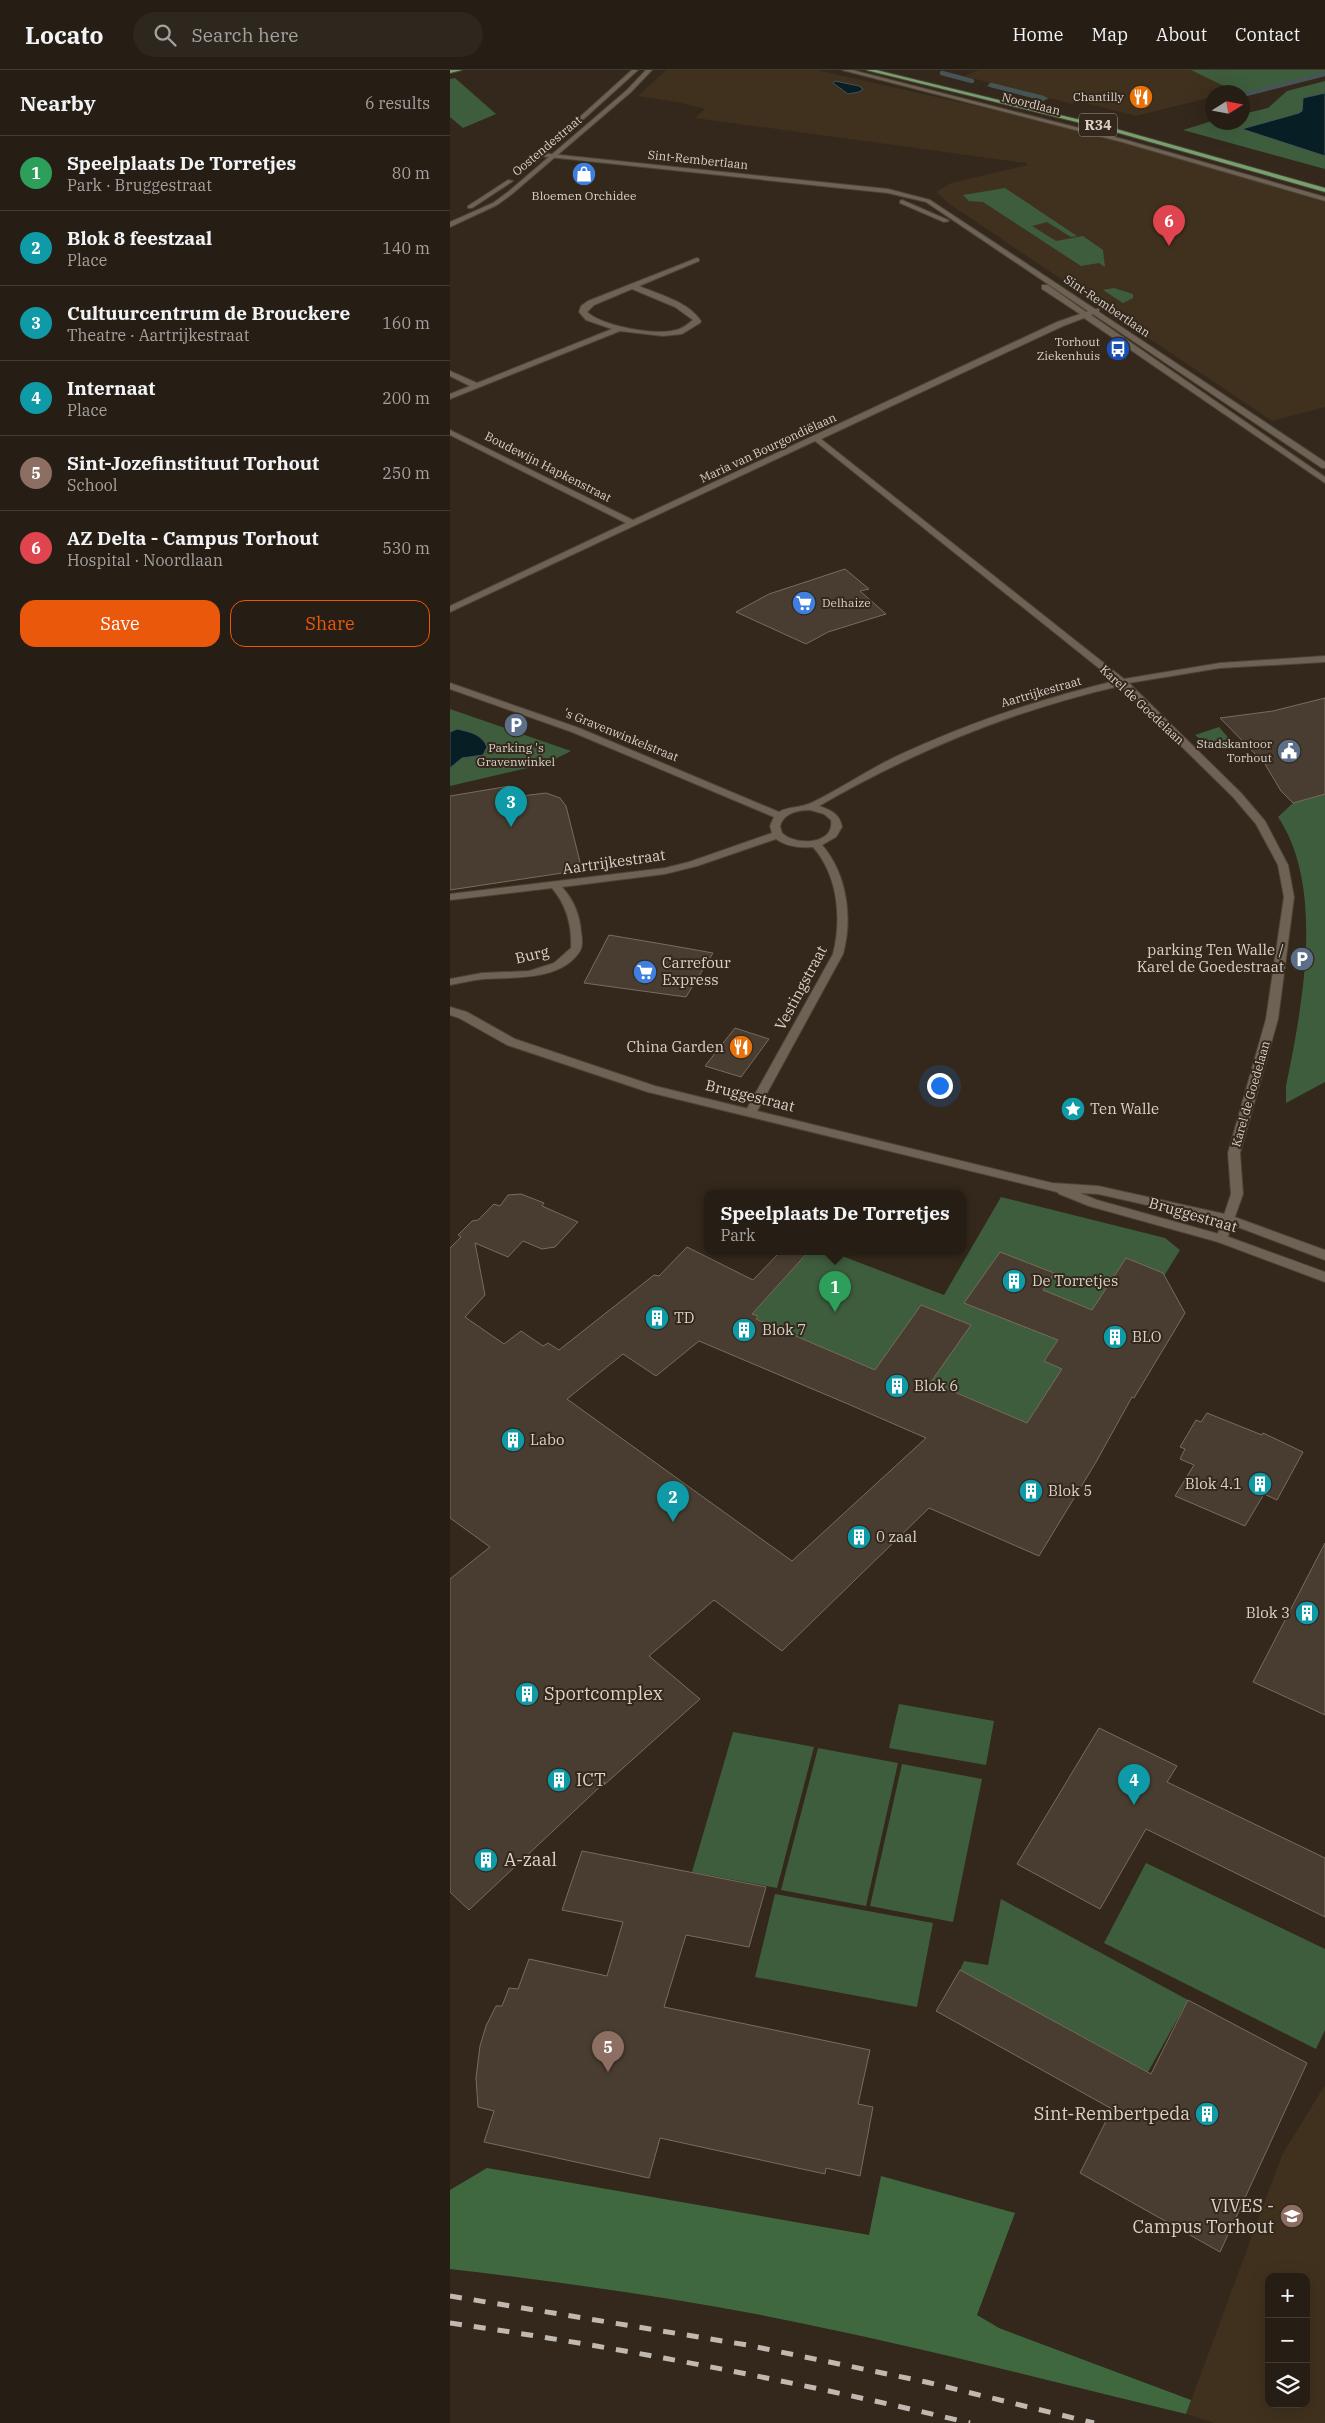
<!DOCTYPE html>
<meta charset="utf-8">
<style>
:root{--surface:#261e14;--page:#2e271d;--text:#f1f3f6;--muted:#a4a2a0;--line:#423c34;--accent:#ea580c}
body{margin:0;font-family:"IBM Plex Serif",serif;background:var(--page);color:var(--text)}
.controls{position:absolute;right:15px;bottom:15px;display:grid;overflow:hidden;border-radius:10px;box-shadow:0 5px 20px #0002}
.controls button{width:45px;height:45px;display:grid;place-items:center;padding:0;border:0;border-bottom:1px solid var(--line);background:var(--surface);color:var(--text);font:25px sans-serif}
.compass{position:absolute;left:755px;top:15px;width:45px;height:45px;border-radius:50%;background:var(--surface);box-shadow:0 5px 20px #0002;rotate:79deg}
.you{position:absolute;left:489px;top:1015px;width:18px;height:18px;margin:-12px;border:4px solid #fff;border-radius:50%;background:#1a73e8;box-shadow:0 0 0 8px #1a73e833}
.badge{display:grid;place-items:center;width:32px;height:32px;border-radius:50%;background:var(--accent);color:#fff;font-size:16px;font-weight:700}
.pin{position:absolute;translate:-50% -41px;filter:drop-shadow(0 1px 2px #0008)}
.pin::after{content:'';position:absolute;top:26px;width:18px;height:15px;background:inherit;clip-path:polygon(0 0,100% 0,50% 100%)}
.popup{position:absolute;left:254px;top:1120px;width:262px;height:65px;box-sizing:border-box;display:grid;place-content:center;border-radius:10px;background:var(--surface);filter:drop-shadow(0 1px 4px #0005);font-size:16px;white-space:nowrap;color:var(--muted)}
.popup b{font-size:19px;color:var(--text)}
.popup::after{content:'';position:absolute;left:50%;top:100%;margin-left:-10px;border:10px solid transparent;border-top-color:var(--surface)}
.list{margin:0;padding:0;list-style:none}
h2{display:flex;justify-content:space-between;align-items:center;height:65px;margin:0;padding:0 20px;font-size:21px}
h2 small{font-size:16px;font-weight:400;color:var(--muted)}
.list li{display:grid;grid-template-columns:32px 1fr auto;gap:15px;align-items:center;box-sizing:border-box;height:75px;padding:0 20px;border-top:1px solid var(--line)}
.list b{display:block;font-size:19px;white-space:nowrap}
.list p{margin:0;font-size:16px;white-space:nowrap;color:var(--muted)}
.list em{font-size:16px;font-style:normal;color:var(--muted)}
.actions{display:flex;gap:10px;padding:15px 20px}
.actions a{flex:1;padding:11px 0;border:1px solid var(--accent);border-radius:15px;text-align:center;font-size:18px;color:var(--accent)}
.actions .main{background:var(--accent);color:#fff}
.icon{flex:none;width:28px;height:28px;fill:none;stroke:currentColor;stroke-width:2;stroke-linecap:round;stroke-linejoin:round}
.map{position:relative;flex:none;width:875px;height:2353px;overflow:hidden}
header{display:flex;align-items:center;gap:30px;box-sizing:border-box;height:70px;padding:0 25px;background:var(--surface);border-bottom:1px solid var(--line)}
header strong{font-size:24px}
nav{display:flex;gap:28px;margin-inline-start:auto;font-size:18px}
.search{width:350px;height:45px;background:var(--page);display:flex;align-items:center;gap:12px;box-sizing:border-box;padding:0 18px;border-radius:28px;color:var(--muted);font-size:19px}
main{display:flex}
aside{flex:1;background:var(--surface)}
.map>svg:first-child{display:block}
</style>
<header>
<strong>Locato</strong>
<div class="search"><svg class="icon" aria-label="search" viewBox="0 0 24 24"><circle cx="10" cy="10" r="6"/><path d="M15 15l6 6"/></svg>Search here</div>
<nav><a>Home</a><a>Map</a><a>About</a><a>Contact</a></nav>
</header>
<main>
<aside>
<h2>Nearby<small>6 results</small></h2>
<ul class="list">
<li><span class="badge" style="background:#2e9e5b">1</span><div><b>Speelplaats De Torretjes</b><p>Park · Bruggestraat</p></div><em>80 m</em></li>
<li><span class="badge" style="background:#0f9aa8">2</span><div><b>Blok 8 feestzaal</b><p>Place</p></div><em>140 m</em></li>
<li><span class="badge" style="background:#0f9aa8">3</span><div><b>Cultuurcentrum de Brouckere</b><p>Theatre · Aartrijkestraat</p></div><em>160 m</em></li>
<li><span class="badge" style="background:#0f9aa8">4</span><div><b>Internaat</b><p>Place</p></div><em>200 m</em></li>
<li><span class="badge" style="background:#8d6e63">5</span><div><b>Sint-Jozefinstituut Torhout</b><p>School</p></div><em>250 m</em></li>
<li><span class="badge" style="background:#e0444e">6</span><div><b>AZ Delta - Campus Torhout</b><p>Hospital · Noordlaan</p></div><em>530 m</em></li>
</ul>
<div class="actions"><a class="main">Save</a><a>Share</a></div>
</aside>
<div class="map">
<svg width="875" height="2353" viewBox="0 0 875 2353">
<rect width="100%" height="100%" fill="#33281b"/>
<g fill="#40311e" fill-rule="evenodd">
<path d="M216,0h151l248,56 260,76v205l-53,14 -321,-216 -15,-13 15,-9 77,-18 -2,-2 -331,-45 10,-9 -27,-7 -40,-6z"/>
<path d="M529,0h212l43,21 -22,1v5l-76,19 -58,-15 -6,3 -108,-28z"/>
<path d="M875,2015v338h-110l-29,-9 96,-259zM819,2207h37v127h-37z"/>
</g>
<g fill="#3e5d3d">
<path d="M741,0h134v3l-82,20 -7,-1z"/>
<path d="M5,8l41,36 -33,14 -13,-11v-38z"/>
<path d="M875,11v88l-142,-39 29,-9 30,1 1,-8 25,-6 19,-17z"/>
<path d="M541,13l58,15 -6,3 -56,-15z"/>
<path d="M555,118l72,48 -6,1 -24,-15 -15,4 24,15 27,-5 20,14 2,17 -6,-4 -18,3 -98,-64 -14,-1 -6,-6z"/>
<path d="M664,218l19,6v4l-10,5 -20,-13z"/>
<path d="M0,639l121,42 -26,13 -95,22z"/>
<path d="M769,657l12,14 -24,4 -12,-10z"/>
<path d="M875,724v288l-39,21v-17c17,-83 39,-199 -8,-269l15,-14z"/>
<path d="M551,1127l164,41 15,12 -16,26 -38,-17 -34,51 -11,-4 -37,55 40,17 -57,45 -96,-41 -10,-76 -46,64 -119,-51 2,-3 -6,-2 57,-63h20l115,44z"/>
<path d="M449,1634l95,17 -8,44 -97,-17z"/>
<path d="M283,1662l81,15 -37,141 -85,-16z"/>
<path d="M368,1678l80,15 -32,143 -85,-16z"/>
<path d="M452,1694l80,15 -29,143 -83,-16z"/>
<path d="M696,1793l179,86v81l-9,19 -212,-106z"/>
<path d="M325,1824l158,29 -16,84 -162,-30z"/>
<path d="M551,1829l187,101 -40,72 -188,-102 4,-9 24,4z"/>
</g>
<path fill="#40683f" d="M37,2098l382,67 12,-59 134,37 -38,102 22,13 192,72 -5,14c-143,-35 -286,-72 -430,-100 -101,-19 -204,-33 -306,-45v-79z"/>
<g fill="#071e24" stroke="#465456">
<path d="M385,11l24,5 4,3 -4,3 -11,2 -15,-11z"/>
<path d="M875,23v63l-83,-27 57,-16 3,-2 1,-13z"/>
<path d="M7,659c13,3 25,5 30,18l-4,8 -21,3 -12,10v-36z"/>
</g>
<g fill="none" stroke-linecap="round" stroke-linejoin="round">
<g stroke="#465456" stroke-width="4.5">
<path d="M492,3l30,8"/>
<path d="M541,15l52,13"/>
<path d="M792,25l83,-21"/>
</g>
</g>
<g fill="#483d30" stroke="#786c5e" fill-rule="evenodd">
<path d="M395,499l24,20 -9,2 26,23 -58,18 -22,12 -70,-32 33,-18z"/>
<path d="M875,628v96l-32,9 -12,-12 -16,-27 -45,-46 53,-7z"/>
<path d="M60,716l3,11 33,-4 14,5 6,8 16,64 -132,20v-94z"/>
<path d="M159,865l59,10 45,8 -27,44 -102,-14z"/>
<path d="M285,958l34,11 -28,38 -36,-11z"/>
<path d="M71,1124l23,9 -2,3 36,16 -23,25 -13,2 -19,-8 -15,16 -33,-14 10,52 -20,22 39,27 17,-13 22,15 5,-3 11,7 95,-75 5,1 28,-29 66,33 28,-29h28l-57,63 6,2 -2,3 119,51 46,-65 50,20 -40,57 96,41 35,-54 -18,-8 14,-21 -94,-37 36,-51 54,21 -11,17 49,20 34,-52 37,15 22,40 -51,85 -2,-1 -36,65 -57,94 -110,-48 -147,143 -68,-51 -65,56 51,43 -96,86 1,-3 -136,128 -19,-18v-313l40,-32 -40,-29v-270l11,-11 -3,-2 14,-14 6,-1 16,-16 6,2 8,-11zM249,1271l149,63 78,34 -134,123 -225,-162 56,-45 33,22z"/>
<path d="M757,1343l55,22 1,-2 40,19 -26,48 -13,-6 -19,32 -70,-30 19,-31 -14,-6 5,-10 -5,-2 16,-27 5,2z"/>
<path d="M875,1473v172l-72,-33z"/>
<path d="M649,1658l78,38 -10,16 158,76v59l-179,-88 -46,80 -83,-45z"/>
<path d="M132,1781l184,36 -17,60 -63,-12 -22,72 206,43 -12,54 15,3 -13,69 -34,-8 -1,6 -165,-36 -11,40 -165,-36 10,-31 -16,-4 -2,-29 4,-32 6,-20 10,-20h6l7,-18 9,1 11,-30 78,17 16,-54 -61,-12z"/>
<path d="M510,1900l191,104 37,-74 119,63 -87,189 -140,-79 32,-64 -176,-98z"/>
</g>
<g fill="none" stroke-linecap="round" stroke-linejoin="round">
<g stroke="#4c4338" stroke-width="2">
<g id="street">
<path d="M392,0h10l274,70 199,57v4l-203,-59z"/>
<path d="M91,83l347,36 42,11 165,109h4v3l226,150v6h-3l-229,-154 -2,1 234,162v6l-241,-165 -21,8 -242,113 303,240 96,-16 105,-7v6l-105,6 -91,15 112,110 24,28 23,44 6,32 -16,122 -38,134 3,41 -17,48 -4,1 -6,-4 15,-45 -3,-41 38,-134 18,-122 -6,-32 -22,-41 -23,-27 -113,-111c-106,24 -206,65 -301,120 12,4 21,8 23,21l-6,10 -14,8c25,29 31,73 21,109l-88,161 -4,1 -6,-4 88,-158c9,-35 5,-79 -20,-107 -13,1 -26,0 -37,-8l-79,27 -32,8 -103,13c11,12 18,28 19,45 1,5 2,14 -1,19 -19,30 -65,26 -96,28 -11,1 -23,4 -34,6v-6l32,-6 47,-2 25,-8 17,-15c1,-23 -4,-42 -19,-60l-102,12v-6l215,-26 24,-6 83,-29 -2,-7 4,-9 -202,-85 -122,-43v-6l129,45 200,84c10,-6 22,-4 32,-9 29,-14 55,-32 84,-46 70,-33 144,-58 220,-76l-300,-240 -365,171v-6l176,-83 -176,-88v-5l183,90 424,-198 23,-8 -38,-25v-4h6l38,27 2,-1 -162,-109 -38,-9 -349,-37zM360,740l14,4 7,6c4,25 -36,26 -49,13l-2,-7c4,-13 18,-16 30,-16z"/>
<path d="M452,130l46,20 1,1 -5,1 -44,-19v-2z"/>
<path d="M247,188l2,1v2l-60,25c21,9 48,15 62,35l-1,2 -18,11 -19,2 -43,-5 -170,68v-5l20,-8 -20,-10v-5l27,12 135,-54 -26,-9 -7,-8 2,-6 7,-5zM182,219l43,18 18,13c-5,4 -11,9 -17,10 -20,6 -74,-4 -89,-18l7,-7z"/>
</g>
</g>
<g stroke="#4c4338" stroke-width="2">
<g id="secondary">
<path d="M182,0h6l-103,93h-4v-2z"/>
<path d="M196,0h6l-21,22 -119,102 -15,11 -47,22v-5l43,-19 15,-11 119,-102z"/>
<path d="M58,110l5,1 -41,27h-4v-2z"/>
<path d="M0,937l17,5 48,27 140,47 397,97 46,3 131,29 96,35v10l-98,-37 -129,-29 -18,-1 17,7 129,36 99,36v10l-107,-40 -129,-36 -30,-12 -2,-2 -409,-100 -141,-47 -48,-27 -9,-3z"/>
</g>
</g>
<g stroke="#4c4338" stroke-width="2">
<g id="primary">
<path d="M0,0h12l-12,3z"/>
<path d="M416,0h10l233,57 216,61v4l-220,-63z"/>
</g>
</g>
<use href="#street" fill="#6e6254" fill-rule="evenodd"/>
<use href="#secondary" fill="#6e6254" fill-rule="evenodd"/>
<use href="#primary" fill="#76a16f" fill-rule="evenodd"/>
<g stroke="#c1b9b1" stroke-width="5" stroke-dasharray="12 12" stroke-linecap="butt">
<path d="M0,2226l297,49 179,37 168,41"/>
<path d="M0,2253c175,25 348,59 520,100"/>
</g>
</g>
<defs>
<g id="restaurant-disc" transform="scale(1.25)"><circle r="9.5" fill="#e8710a" stroke="#33281b"/><path d="M-5-6h1v4h1v-4h1v4h1v-4h1v5L-1.5 .5V6h-2V.5L-5-1ZM5-6V6H3V1.5H1.5Q1.5-4 5-6Z" fill="#fff"/></g>
<g id="shop-disc" transform="scale(1.25)"><circle r="9.5" fill="#3f7fe0" stroke="#33281b"/><path d="M-5-2.5h2.3a2.7 3.5 0 0 1 5.4 0H5L5.5 6h-11ZM-1.5-2.5h3a1.5 2.3 0 0 0-3 0Z" fill="#fff"/></g>
<g id="bus-disc" transform="scale(1.25)"><circle r="9.5" fill="#1a4fb4" stroke="#33281b"/><path d="M-5-6H5V4H4V6H2V4H-2V6H-4V4H-5ZM-3.5-4V0h7V-4ZM-3.5 1.2v1.5H-2V1.2ZM2 1.2v1.5H3.5V1.2Z" fill="#fff"/></g>
<g id="supermarket-disc" transform="scale(1.25)"><circle r="9.5" fill="#3f7fe0" stroke="#33281b"/><path d="M-6-5.5h2.5l.6 2H6L4.5 2H-2.5L-4.4-4H-6ZM-1.5 3.2a1.3 1.3 0 1 0 .1 0ZM3 3.2a1.3 1.3 0 1 0 .1 0Z" fill="#fff"/></g>
<g id="parking-disc" transform="scale(1.25)"><circle r="9.5" fill="#5c6f8a" stroke="#33281b"/><path d="M-3.5-5.5H1a3.5 3.5 0 0 1 0 7H-1V5.5H-3.5ZM-1-3.4V-.6H.8a1.4 1.4 0 0 0 0-2.8Z" fill="#fff"/></g>
<g id="civic-disc" transform="scale(1.25)"><circle r="9.5" fill="#5c6f8a" stroke="#33281b"/><path d="M-.6-6.5H3V-4.5H.6V-3L4-1V1h2V6H-6V1h2V-1L-.6-3ZM-1.2 2.5V6h2.4V2.5Z" fill="#fff"/></g>
<g id="sight-disc" transform="scale(1.25)"><circle r="9.5" fill="#0f9aa8" stroke="#33281b"/><path d="M0-6L1.8-2.2L6-1.7L2.9 1.2L3.7 5.4L0 3.3L-3.7 5.4L-2.9 1.2L-6-1.7L-1.8-2.2Z" fill="#fff"/></g>
<g id="building-disc" transform="scale(1.25)"><circle r="9.5" fill="#0f9aa8" stroke="#33281b"/><path d="M-4-6H4V6H1V3H-1V6H-4ZM-2.5-4.3h1.7v1.8h-1.7ZM.8-4.3h1.7v1.8H.8ZM-2.5-1h1.7V.8h-1.7ZM.8-1h1.7V.8H.8Z" fill="#fff"/></g>
<g id="university-disc" transform="scale(1.25)"><circle r="9.5" fill="#8d6e63" stroke="#33281b"/><path d="M0-5L7-2L0 1L-7-2ZM-4 1L0 2.5L4 1V4Q0 6-4 4Z" fill="#fff"/></g>
</defs>
<g fill-rule="evenodd">
<use href="#restaurant-disc" x="691" y="27"/>
<use href="#shop-disc" x="134" y="104"/>
<use href="#bus-disc" x="668" y="279"/>
<use href="#supermarket-disc" x="354" y="533"/>
<use href="#parking-disc" x="66" y="655"/>
<use href="#civic-disc" x="839" y="681"/>
<use href="#parking-disc" x="852" y="889"/>
<use href="#supermarket-disc" x="195" y="902"/>
<use href="#restaurant-disc" x="291" y="977"/>
<use href="#sight-disc" x="623" y="1039"/>
<use href="#building-disc" x="564" y="1211"/>
<use href="#building-disc" x="207" y="1248"/>
<use href="#building-disc" x="294" y="1260"/>
<use href="#building-disc" x="665" y="1267"/>
<use href="#building-disc" x="447" y="1316"/>
<use href="#building-disc" x="63" y="1370"/>
<use href="#building-disc" x="810" y="1414"/>
<use href="#building-disc" x="581" y="1421"/>
<use href="#building-disc" x="409" y="1467"/>
<use href="#building-disc" x="857" y="1543"/>
<use href="#building-disc" x="77" y="1624"/>
<use href="#building-disc" x="109" y="1710"/>
<use href="#building-disc" x="36" y="1790"/>
<use href="#building-disc" x="757" y="2044"/>
<use href="#university-disc" x="842" y="2146"/>
</g>
<g text-anchor="middle" stroke-width="4" stroke-linejoin="round" paint-order="stroke">
<g font-size="12" fill="#d9d2ca" stroke="#33281b" text-anchor="end">
<text x="674" y="31">Chantilly</text>
<text x="134" y="130" text-anchor="middle">Bloemen Orchidee</text>
<text x="650" y="276">Torhout<tspan x="650" dy="14">Ziekenhuis</tspan></text>
<text x="372" y="537" text-anchor="start">Delhaize</text>
<text x="822" y="678">Stadskantoor<tspan x="822" dy="14">Torhout</tspan></text>
<text x="66" y="682" text-anchor="middle">Parking 's<tspan x="66" dy="14">Gravenwinkel</tspan></text>
</g>
<g font-size="12" fill="#d9d2ca" stroke="#33281b">
<text transform="translate(581 34) rotate(14)" y="4">Noordlaan</text>
<text transform="translate(97 76) rotate(-40)" y="4">Oostendestraat</text>
<text transform="translate(248 90) rotate(6)" y="4">Sint-Rembertlaan</text>
<text transform="translate(657 236) rotate(34)" y="4">Sint-Rembertlaan</text>
<text transform="translate(318 378) rotate(-25)" y="4">Maria van Bourgondiëlaan</text>
<text transform="translate(98 397) rotate(27)" y="4">Boudewijn Hapkenstraat</text>
<text transform="translate(591 622) rotate(-16)" y="4">Aartrijkestraat</text>
<text transform="translate(692 635) rotate(43)" y="4">Karel de Goedelaan</text>
<text transform="translate(171 665) rotate(22)" y="4">'s Gravenwinkelstraat</text>
<text transform="translate(801 1024) rotate(-74)" y="4">Karel de Goedelaan</text>
</g>
<rect fill="#33281b" stroke="#a79f96" stroke-width="1" x="629" y="43.5" width="38" height="23" rx="4"/>
<g font-size="14" font-weight="bold" fill="#d9d2ca">
<text x="648" y="60">R34</text>
</g>
<g font-size="15" fill="#d9d2ca" stroke="#33281b">
<text transform="translate(164 792) rotate(-8)" y="5">Aartrijkestraat</text>
<text transform="translate(82 885) rotate(-13)" y="5">Burg</text>
<text transform="translate(351 918) rotate(-62)" y="5">Vestingstraat</text>
<text transform="translate(300 1026) rotate(14)" y="5">Bruggestraat</text>
<text transform="translate(743 1145) rotate(16)" y="5">Bruggestraat</text>
</g>
<g font-size="15" fill="#d9d2ca" stroke="#33281b" text-anchor="start">
<text x="834" y="885" text-anchor="end">parking Ten Walle /<tspan x="834" dy="17">Karel de Goedestraat</tspan></text>
<text x="212" y="898">Carrefour<tspan x="212" dy="17">Express</tspan></text>
<text x="274" y="982" text-anchor="end">China Garden</text>
<text x="640" y="1044">Ten Walle</text>
<text x="582" y="1216">De Torretjes</text>
<text x="224" y="1253">TD</text>
<text x="312" y="1265">Blok 7</text>
<text x="682" y="1272">BLO</text>
<text x="464" y="1321">Blok 6</text>
<text x="80" y="1375">Labo</text>
<text x="792" y="1419" text-anchor="end">Blok 4.1</text>
<text x="598" y="1426">Blok 5</text>
<text x="426" y="1472">0 zaal</text>
<text x="840" y="1548" text-anchor="end">Blok 3</text>
</g>
<g font-size="18" fill="#d9d2ca" stroke="#33281b" text-anchor="start">
<text x="94" y="1630">Sportcomplex</text>
<text x="126" y="1716">ICT</text>
<text x="54" y="1796">A-zaal</text>
<text x="740" y="2050" text-anchor="end">Sint-Rembertpeda</text>
<text x="824" y="2142" text-anchor="end">VIVES -<tspan x="824" dy="21">Campus Torhout</tspan></text>
</g>
</g>
</svg>
<div class="controls">
<button>+</button>
<button>−</button>
<button><svg class="icon" aria-label="layers" viewBox="0 0 24 24"><path d="M12 4l9 5-9 5-9-5zM3 14l9 5 9-5"/></svg></button>
</div>
<svg class="compass" viewBox="-18 -18 36 36"><path d="M0-13l5 13h-10z" fill="#e53935"/><path d="M0 13l5-13h-10z" fill="#a4a2a0"/></svg>
<div class="you"></div>
<div class="pin badge" style="left:385px;top:1242px;background:#2e9e5b">1</div>
<div class="popup"><b>Speelplaats De Torretjes</b>Park</div>
<div class="pin badge" style="left:223px;top:1452px;background:#0f9aa8">2</div>
<div class="pin badge" style="left:61px;top:757px;background:#0f9aa8">3</div>
<div class="pin badge" style="left:684px;top:1735px;background:#0f9aa8">4</div>
<div class="pin badge" style="left:158px;top:2002px;background:#8d6e63">5</div>
<div class="pin badge" style="left:719px;top:176px;background:#e0444e">6</div>
</div>
</main>
